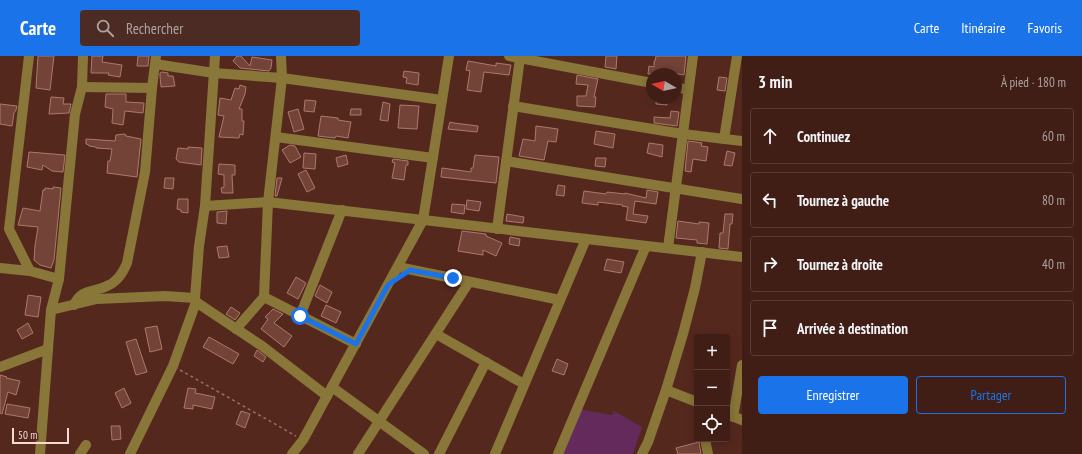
<!DOCTYPE html>
<html lang="fr">
<meta charset="utf-8">
<style>
:root{--surface:#401e16;--page:#4b2b23;--text:#f1f3f6;--muted:#aea2a1;--line:#593c35;--accent:#1a73e8}
body{margin:0;font-family:"PT Sans Narrow",sans-serif;background:var(--page);color:var(--text)}
.controls{position:absolute;right:12px;bottom:12px;display:grid;overflow:hidden;border-radius:4px;box-shadow:0 2px 10px #0003}
.controls button{width:36px;height:36px;display:grid;place-items:center;padding:0;border:0;border-bottom:1px solid var(--line);background:var(--surface);color:var(--text);font:20px sans-serif}
.compass{position:absolute;left:646px;top:12px;width:36px;height:36px;border-radius:50%;background:var(--surface);box-shadow:0 2px 10px #0003;rotate:279deg}
.scale{position:absolute;left:12px;bottom:10px;width:57px;box-sizing:border-box;padding-left:4px;border:2px solid #f8dad3;border-top:0;font-size:11px;line-height:14px;white-space:nowrap;color:#f8dad3;-webkit-text-stroke:3px #55281e;paint-order:stroke}
.stop{position:absolute;width:12px;height:12px;margin:-9px;border:3px solid #1a73e8;border-radius:50%;background:#fff}
.stop.end{background:#1a73e8;border-color:#fff;box-shadow:0 1px 4px #0008}
.list{margin:0;padding:0;list-style:none}
h2{display:flex;justify-content:space-between;align-items:center;height:52px;margin:0;padding:0 16px;font-size:17px}
h2 small{font-size:13px;font-weight:400;color:var(--muted)}
.list li{display:grid;grid-template-columns:26px 1fr auto;gap:12px;align-items:center;box-sizing:border-box;height:56px;margin:0 8px 8px;padding:0 8px;border:1px solid var(--line);border-radius:4px}
.list b{display:block;font-size:15px;white-space:nowrap}
.list em{font-size:13px;font-style:normal;color:var(--muted)}
.actions{display:flex;gap:8px;padding:12px 16px}
.actions a{flex:1;padding:9px 0;border:1px solid var(--accent);border-radius:4px;text-align:center;font-size:14px;color:var(--accent)}
.actions .main{background:var(--accent);color:#fff}
.icon{flex:none;width:22px;height:22px;fill:none;stroke:currentColor;stroke-width:2;stroke-linecap:round;stroke-linejoin:round}
.map{position:relative;flex:none;width:742px;height:398px;overflow:hidden}
header{display:flex;align-items:center;gap:24px;box-sizing:border-box;height:56px;padding:0 20px;background:var(--accent);color:#fff}
header strong{font-size:19px}
nav{display:flex;gap:22px;margin-inline-start:auto;font-size:14px}
.search{width:280px;height:36px;background:var(--page);display:flex;align-items:center;gap:10px;box-sizing:border-box;padding:0 14px;border-radius:4px;color:var(--muted);font-size:15px}
main{display:flex}
aside{flex:1;background:var(--surface)}
.map>svg:first-child{display:block}
</style>
<header>
<strong>Carte</strong>
<div class="search"><svg class="icon" aria-label="search" viewBox="0 0 24 24"><circle cx="10" cy="10" r="6"/><path d="M15 15l6 6"/></svg>Rechercher</div>
<nav><a>Carte</a><a>Itinéraire</a><a>Favoris</a></nav>
</header>
<main>
<div class="map">
<svg width="742" height="398" viewBox="0 0 742 398">
<rect width="100%" height="100%" fill="#55281e"/>
<path fill="#632a5b" d="M578,353l34,6 2,-4 28,16 -9,27h-70z"/>
<g fill="#734338" stroke="#ad786c">
<path d="M38,0h16l-4,34 -14,-2z"/>
<path d="M92,0h11l-1,6 20,3 -2,12 -12,-2 1,-2h-18z"/>
<path d="M138,0h11l-1,10h-11z"/>
<path d="M237,0h4l9,10 2,-9 20,3 -1,8 -2,3 -29,-3 -7,-7z"/>
<path d="M606,0h11l-1,13 -11,-2z"/>
<path d="M656,0h30l-2,19 -12,-2 -24,1 1,-8 5,1v-6h1z"/>
<path d="M468,5l28,5v-3l15,2 -2,10 -25,-3 -3,20 -14,-2 3,-19 -4,-1z"/>
<path d="M404,15l15,2 -1,12 -12,-2 1,-5 -4,-1z"/>
<path d="M162,16l6,1v3h5l2,10 -14,1 -1,-11v-3z"/>
<path d="M577,19l21,4 -4,18h2l-1,10 -18,-1v-10h9l2,-11 -12,-1z"/>
<path d="M719,21l8,1 -2,13 -8,-1z"/>
<path d="M240,29l6,2 -1,7 -6,15h3v12h2l-1,14 -3,-1 -1,4 -20,-1 5,-21 -6,-1 2,-17 11,2 4,-12 4,1z"/>
<path d="M106,38h20v8l18,1 -1,10 -18,-2 -2,14 -11,-2 1,-13v-1l-8,-2z"/>
<path d="M51,41l13,1 -1,6h8l-2,9 -20,1z"/>
<path d="M656,42h11v7l-11,-1z"/>
<path d="M305,44l11,1 -2,11 -10,-1z"/>
<path d="M383,46l7,2 -2,17 -8,-1z"/>
<path d="M0,48l17,2 -1,4 -2,3 -2,13 -12,-2z"/>
<path d="M400,49l19,1 -2,23 -19,-1z"/>
<path d="M298,53l6,20 -10,3 -6,-20z"/>
<path d="M351,53h10v6h-11z"/>
<path d="M671,55l8,1 -2,14 -23,-3v-6l16,1z"/>
<path d="M321,60l17,2v2l13,2 -3,16 -12,-2 -1,2 -17,-2z"/>
<path d="M450,66l4,1 24,3 -1,6 -29,-3z"/>
<path d="M536,70l22,3 -2,13 -8,-1 -4,19 -25,-4 4,-17 12,2z"/>
<path d="M596,75l19,3 -2,14 -19,-4z"/>
<path d="M125,78l1,2 15,3 -4,38 -30,-4 1,-12h2l2,-12 -16,-1v-1l-7,-1v-1l-3,-1v-5l29,2 1,-6z"/>
<path d="M688,85l14,2 -1,3 7,1 -2,14 -13,-2 -2,13 -6,-1z"/>
<path d="M649,87l14,2 -1,12 -15,-4z"/>
<path d="M290,89l5,1 6,11 -11,6 -8,-13z"/>
<path d="M188,91l14,1 -1,17 -22,-3 -3,-3 2,-11 10,1z"/>
<path d="M727,95l8,2 -3,13 -8,-1z"/>
<path d="M29,96l36,3 -2,17 -11,-1 -9,-6 -1,5 -15,-3z"/>
<path d="M304,97l12,1 -1,15 -12,-1z"/>
<path d="M346,99l2,9 -10,3 -2,-9z"/>
<path d="M475,99l24,2 -3,26 -55,-6 1,-9 29,4v-4h2z"/>
<path d="M596,102h10l-1,9 -10,-1z"/>
<path d="M393,103l15,2v4h-2l-2,15 -12,-2 3,-15 -3,-1z"/>
<path d="M219,108l16,1v10h-3l1,18h-11l-1,-5 3,-1v-12l-6,-1z"/>
<path d="M306,114l9,18 -8,4 -9,-18z"/>
<path d="M165,122h9l-1,11 -9,-1z"/>
<path d="M277,122h5l-5,18h-2z"/>
<path d="M558,129l7,1 -1,10 -8,-1z"/>
<path d="M53,131l8,1 -7,72 -3,8 -11,-3 -6,-5 1,-14 3,-19 -20,-2 5,-17 17,3 3,-21h2v-2l8,1z"/>
<path d="M647,134l11,2 -2,12 -21,-3 -2,13 15,2 -2,7 -20,-3 2,-13 -6,-1 1,-1 -25,-3v3l-16,-2 2,-12 22,3 1,-2 18,2v-1l21,5z"/>
<path d="M178,143h10v14l-7,-1v-2l-4,-1z"/>
<path d="M467,144l14,2 -2,9 -13,-2z"/>
<path d="M452,148l13,1 -1,9 -13,-2z"/>
<path d="M227,155l-1,13 -9,-1v-11z"/>
<path d="M507,158l17,3 -1,6 -17,-2z"/>
<path d="M725,158h8l-1,10h-2l-2,25 -9,-1 1,-15h3z"/>
<path d="M678,165l21,3v-2l10,1 -2,21 -10,-1v-3l-21,-2z"/>
<path d="M462,175l24,3v2l16,7 -6,13 -13,-6v5l-25,-4z"/>
<path d="M510,181l10,2 -1,7 -10,-2z"/>
<path d="M227,190l2,11 -10,1 -2,-11z"/>
<path d="M607,203l17,3 -3,11 -17,-3z"/>
<path d="M296,221l10,6 -8,16 -11,-6z"/>
<path d="M320,229l12,7 -5,11 -12,-7z"/>
<path d="M28,239l13,2 -3,20 -13,-2z"/>
<path d="M326,249l15,7 -5,11 -15,-7z"/>
<path d="M231,251l9,6 -5,7 -9,-6z"/>
<path d="M273,253l10,5 -9,9 18,13 -8,11 -23,-18 7,-10 -3,-2z"/>
<path d="M28,267l5,10 -11,6 -5,-9z"/>
<path d="M157,270l5,23 -12,3 -5,-24z"/>
<path d="M209,281l30,17 -6,10 -30,-17z"/>
<path d="M136,283l11,33 -11,3 -10,-33z"/>
<path d="M257,294l9,7 -3,5 -9,-6z"/>
<path d="M557,303l11,5 -4,11 -12,-4z"/>
<path d="M0,319l7,2 -1,1 14,3 -4,14 -8,-3 -6,22 -2,-1z"/>
<path d="M124,332l7,15 -9,5 -7,-15z"/>
<path d="M188,332l8,1 -1,4 20,4 -3,12 -19,-4v4l-9,-1z"/>
<path d="M7,348l23,4 -2,10 -23,-4z"/>
<path d="M241,355l9,3 -5,14 -9,-4z"/>
<path d="M111,370h9l1,13 -9,1z"/>
<path d="M699,386l2,12h-23l-2,-6z"/>
</g>
<g fill="none" stroke-linecap="round" stroke-linejoin="round">
<path stroke="#966f67" stroke-width="1.5" stroke-dasharray="3 3" stroke-linecap="butt" d="M180,314l116,66"/>
<g stroke="#897639" stroke-width="10">
<path d="M29,0l-20,173 21,42"/>
<path d="M509,0l143,27"/>
<path d="M155,8l59,9 68,5 160,22"/>
<path d="M82,31l70,1"/>
<path d="M676,31l12,3"/>
<path d="M513,50l170,28 59,7"/>
<path d="M276,81l157,21"/>
<path d="M724,83l13,-83"/>
<path d="M506,105l236,38"/>
<path d="M205,150l63,-4 474,55"/>
<path d="M497,173l23,-171"/>
<path d="M668,192l25,-192"/>
<path d="M398,211l162,33"/>
<path d="M0,212l30,3 29,8"/>
<path d="M264,241l92,47"/>
<path d="M196,246l66,44 65,50"/>
<path d="M74,249c8,-17 19,-12 33,-19 10,-4 16,-13 20,-23l18,-91 7,-84 4,-32"/>
<path d="M51,254l46,-11 68,-3 30,2"/>
<path d="M300,260l42,-106"/>
<path d="M236,273l28,-32 4,-95 14,-124 -1,-22"/>
<path d="M436,278l88,50"/>
<path d="M0,311l48,-18"/>
<path d="M332,331l92,67"/>
<path d="M666,334l31,12"/>
<path d="M727,358l15,6"/>
<path d="M733,361l9,-52"/>
<path d="M705,383l3,15"/>
<path d="M40,398l11,-144 8,-31 16,-165 7,-27 1,-31"/>
<path d="M80,398l6,-9"/>
<path d="M130,398l43,-88 23,-64 -1,-4 4,-52 6,-40 10,-150"/>
<path d="M292,398l11,-14 120,-220 26,-164"/>
<path d="M358,398l111,-172"/>
<path d="M439,398l47,-92"/>
<path d="M495,398l91,-215"/>
<path d="M558,398l88,-208"/>
<path d="M642,398l6,-12 18,-52 17,-56 12,-46 7,-36"/>
</g>
</g>
<g fill="none" stroke-linecap="round" stroke-linejoin="round">
<path stroke="#1a73e8" stroke-width="5" d="M300,260l56,28 32,-59 22,-15 43,8"/>
</g>
</svg>
<div class="controls">
<button>+</button>
<button>−</button>
<button><svg class="icon" aria-label="locate" viewBox="0 0 24 24"><circle cx="12" cy="12" r="6"/><path d="M12 2v4M12 18v4M2 12h4M18 12h4"/></svg></button>
</div>
<svg class="compass" viewBox="-18 -18 36 36"><path d="M0-13l5 13h-10z" fill="#e53935"/><path d="M0 13l5-13h-10z" fill="#aea2a1"/></svg>
<div class="scale">50 m</div>
<div class="stop" style="left:300px;top:260px"></div>
<div class="stop end" style="left:453px;top:222px"></div>
</div>
<aside>
<h2>3 min<small>À pied · 180 m</small></h2>
<ul class="list">
<li><svg class="icon" aria-label="ahead" viewBox="0 0 24 24"><path d="M12 20V5M6 11l6-6 6 6"/></svg><div><b>Continuez</b></div><em>60 m</em></li>
<li><svg class="icon" aria-label="left" viewBox="0 0 24 24"><path d="M17 20v-9H6M10 6l-5 5 5 5"/></svg><div><b>Tournez à gauche</b></div><em>80 m</em></li>
<li><svg class="icon" aria-label="right" viewBox="0 0 24 24"><path d="M7 20v-9h11M14 6l5 5-5 5"/></svg><div><b>Tournez à droite</b></div><em>40 m</em></li>
<li><svg class="icon" aria-label="arrive" viewBox="0 0 24 24"><path d="M6 21V4h12l-3 4 3 4H6"/></svg><div><b>Arrivée à destination</b></div></li>
</ul>
<div class="actions"><a class="main">Enregistrer</a><a>Partager</a></div>
</aside>
</main>
